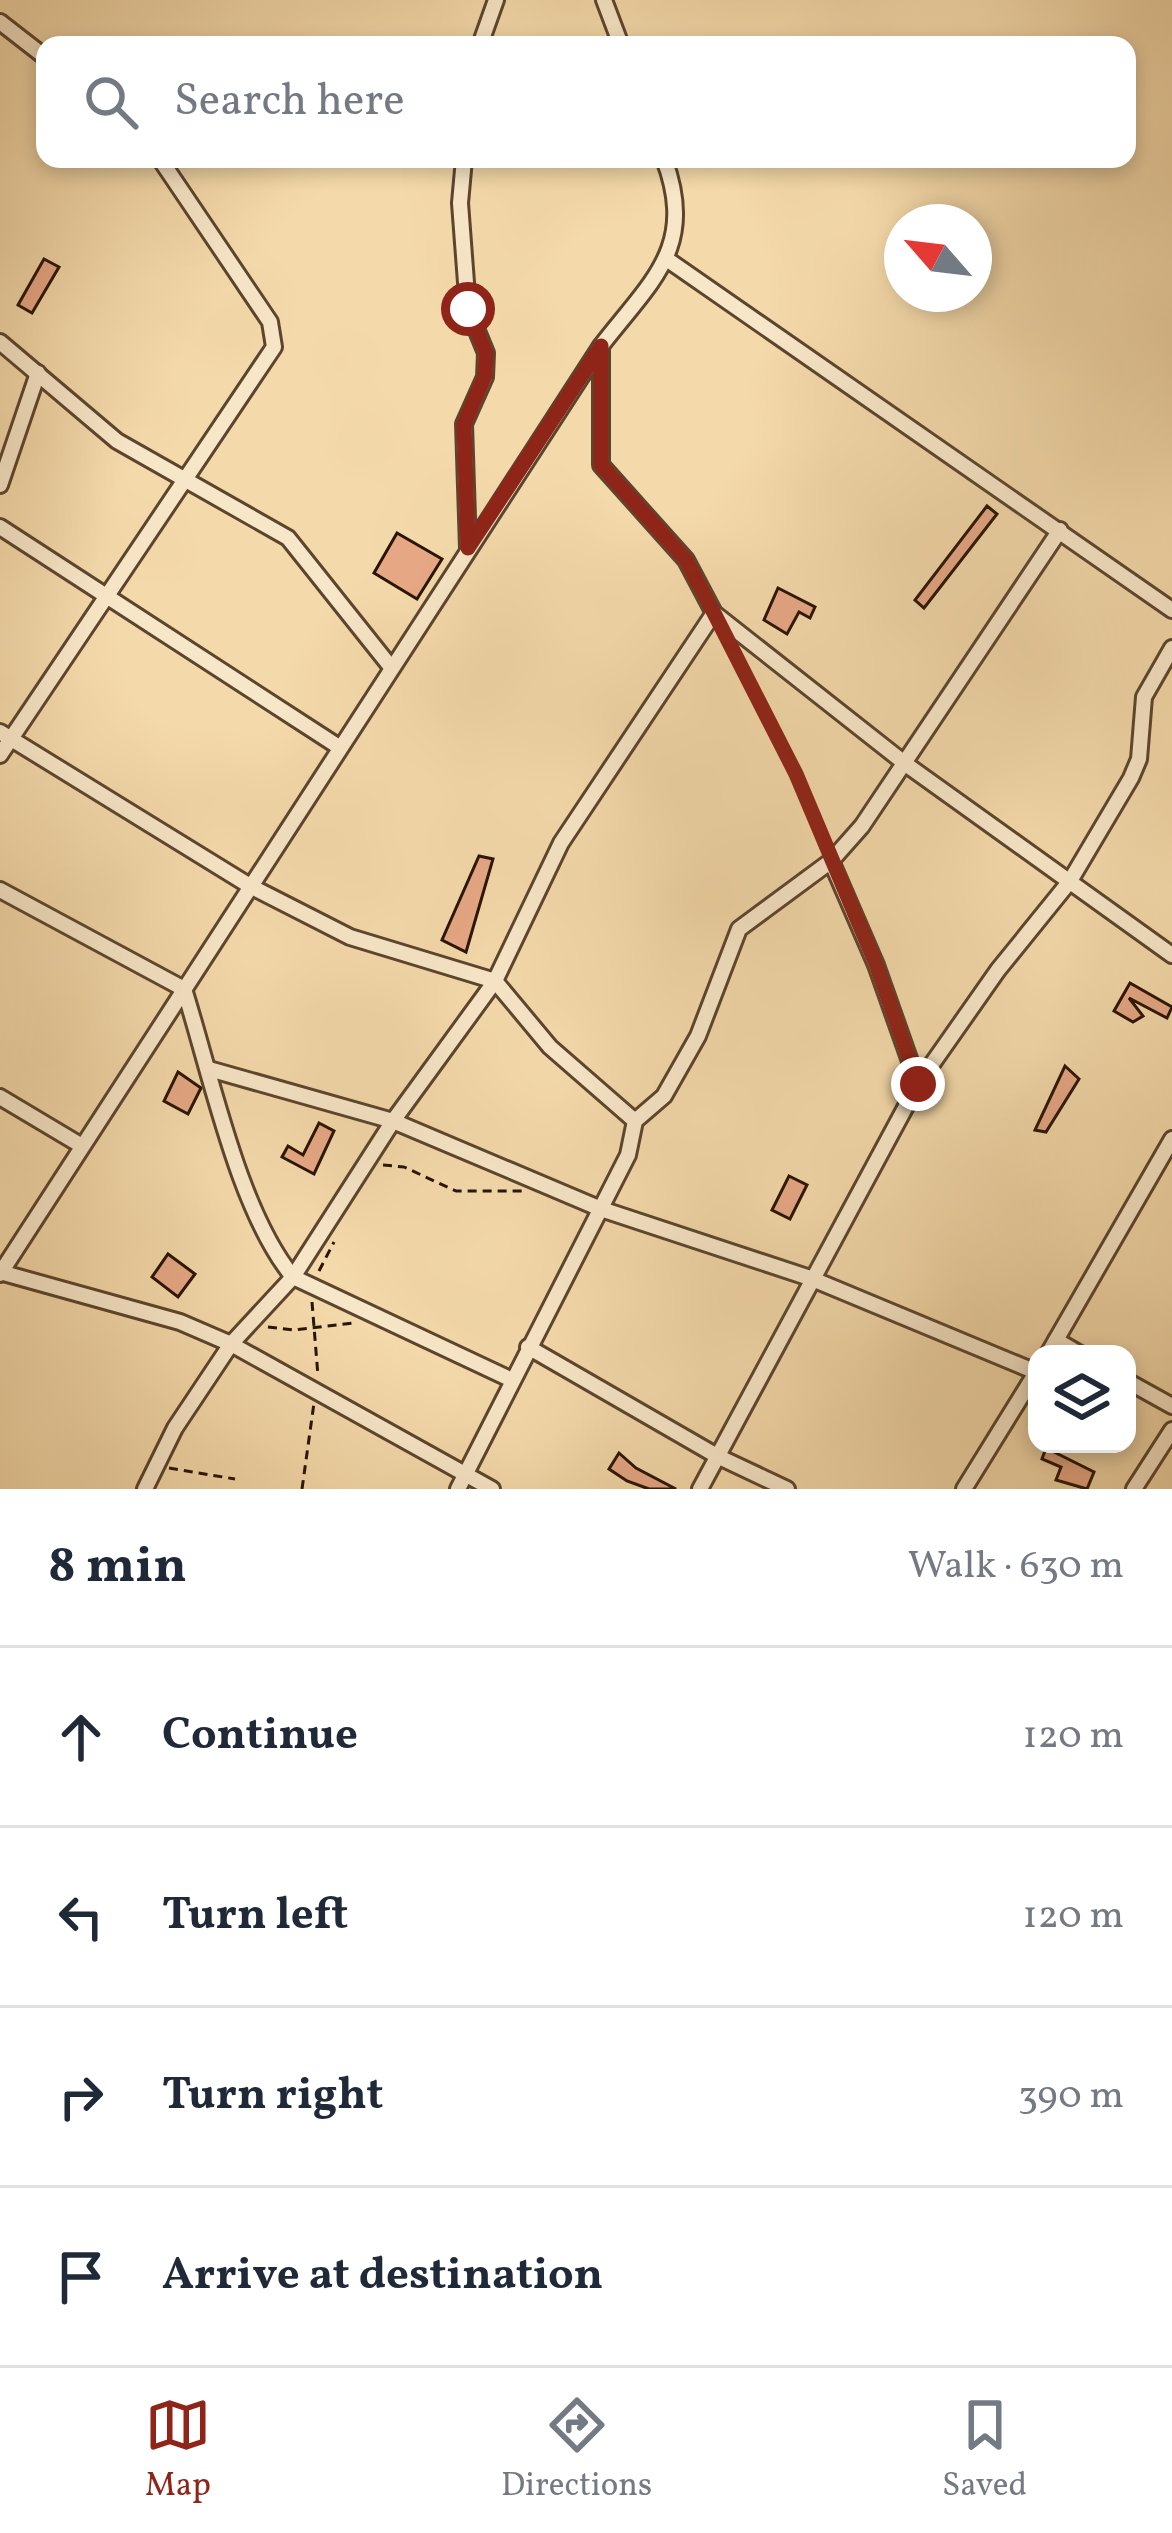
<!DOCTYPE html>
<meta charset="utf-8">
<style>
:root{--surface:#fff;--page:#f6f6f7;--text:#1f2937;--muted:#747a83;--line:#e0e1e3;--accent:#8f2418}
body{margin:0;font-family:Vollkorn,serif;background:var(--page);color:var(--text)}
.controls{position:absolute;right:36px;bottom:36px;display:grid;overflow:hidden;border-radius:24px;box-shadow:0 6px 18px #0003}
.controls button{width:108px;height:108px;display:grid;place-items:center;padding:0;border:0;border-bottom:3px solid var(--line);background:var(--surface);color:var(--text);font:60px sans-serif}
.compass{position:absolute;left:884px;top:204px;width:108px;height:108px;border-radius:50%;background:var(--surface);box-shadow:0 6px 18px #0003;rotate:298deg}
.stop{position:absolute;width:36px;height:36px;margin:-27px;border:9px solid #8f2418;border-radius:50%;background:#fff}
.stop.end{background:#8f2418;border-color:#fff;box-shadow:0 3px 12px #0008}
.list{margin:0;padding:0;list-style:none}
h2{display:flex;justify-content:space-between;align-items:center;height:156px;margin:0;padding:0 48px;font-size:51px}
h2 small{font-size:39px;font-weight:400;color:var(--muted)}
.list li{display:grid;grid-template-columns:78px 1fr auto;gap:36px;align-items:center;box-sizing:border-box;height:180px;padding:0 48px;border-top:3px solid var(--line)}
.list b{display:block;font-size:45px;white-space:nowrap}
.list em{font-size:39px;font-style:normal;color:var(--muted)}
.icon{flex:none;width:66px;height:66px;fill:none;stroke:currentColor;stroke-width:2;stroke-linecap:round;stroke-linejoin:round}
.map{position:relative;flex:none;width:1172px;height:1489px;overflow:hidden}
.search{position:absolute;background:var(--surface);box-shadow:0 6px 18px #0003;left:36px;right:36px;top:36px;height:132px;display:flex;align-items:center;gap:30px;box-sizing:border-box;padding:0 42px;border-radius:24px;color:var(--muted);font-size:45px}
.sheet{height:876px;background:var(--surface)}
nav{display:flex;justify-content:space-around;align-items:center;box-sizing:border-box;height:168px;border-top:3px solid var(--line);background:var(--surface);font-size:33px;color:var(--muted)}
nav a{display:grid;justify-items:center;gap:6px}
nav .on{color:var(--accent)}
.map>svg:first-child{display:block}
</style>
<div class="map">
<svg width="1172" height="1489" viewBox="0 0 1172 1489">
<rect width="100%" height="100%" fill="#f4d9aa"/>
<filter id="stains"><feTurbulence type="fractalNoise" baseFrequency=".00167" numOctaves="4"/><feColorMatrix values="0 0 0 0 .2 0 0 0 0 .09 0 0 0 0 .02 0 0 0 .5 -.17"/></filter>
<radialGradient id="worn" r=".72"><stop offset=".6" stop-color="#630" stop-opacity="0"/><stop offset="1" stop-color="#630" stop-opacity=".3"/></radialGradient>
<g fill="#e7a886" stroke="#291403" stroke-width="3">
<path d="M44,259l15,8 -27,46 -14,-8z"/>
<path d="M987,506l10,8 -73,94 -9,-8z"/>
<path d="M397,533l45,26 -25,40 -43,-26z"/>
<path d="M778,588l37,19 -5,11 -11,-6 -12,22 -23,-14z"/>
<path d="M479,856l14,3 -27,93 -24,-12z"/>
<path d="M1130,983l42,24 -5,11 -38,-20 14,18 -10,6 -19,-11z"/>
<path d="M1065,1066l14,13 -33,53 -11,-2z"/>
<path d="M178,1072l23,16 -13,26 -24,-13z"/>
<path d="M319,1123l15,8 -20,43 -32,-17 6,-11 15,9z"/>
<path d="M789,1176l18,9 -17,34 -18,-9z"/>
<path d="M168,1254l27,20 -17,23 -26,-20z"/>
<path d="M1046,1448l48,24 -7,17 -31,-9 5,-13 -19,-8z"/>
<path d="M619,1453l17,15 40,21h-27l-22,-8 -18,-12z"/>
</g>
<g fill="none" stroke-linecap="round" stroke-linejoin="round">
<g stroke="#5c452d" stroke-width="20">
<g id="minor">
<path d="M604,0l17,45"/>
<path d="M0,22l45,35"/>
<path d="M480,45l16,-45"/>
<path d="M464,159l-4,44 8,106 18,44 -1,24 -21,47 4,124"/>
<path d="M668,260l504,350"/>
<path d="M0,342l117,99 171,97 102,128"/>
<path d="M601,346v119l85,95 28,53 193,152 265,190"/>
<path d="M0,485l38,-112"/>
<path d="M0,527l339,220"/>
<path d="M0,732l250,154 100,51 145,44 55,66 85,74"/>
<path d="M0,755l274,-408 -4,-25 -110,-163"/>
<path d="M831,861l45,104 42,119"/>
<path d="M0,890l184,99c27,85 54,221 109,288l219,103"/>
<path d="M209,1069l184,52 208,88 209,69 226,94"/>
<path d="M0,1097l82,49"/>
<path d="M0,1272l180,50 51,22 261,145"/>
<path d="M0,1274l601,-928c51,-66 96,-99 63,-187"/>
<path d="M1056,1340l24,14"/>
<path d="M528,1347l189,109 70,33"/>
<path d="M1048,1354l124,-215"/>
<path d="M1127,1381l45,25"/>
<path d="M145,1489l30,-61 56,-84 62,-67 100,-156 102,-140 66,-138 153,-230"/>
<path d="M458,1489l170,-334 7,-34 29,-25 34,-60 41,-107 92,-68 31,-35 198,-296"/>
<path d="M700,1489l218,-405 80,-114 72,-89 61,-103 8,-19 5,-62 28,-49"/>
<path d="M964,1489l73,-118"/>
<path d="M1134,1489l38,-59"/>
</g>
</g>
<g stroke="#291403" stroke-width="3" stroke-dasharray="9 6" stroke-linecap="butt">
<path d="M731,646l66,128 29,75"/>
<path d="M383,1165l21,2 52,24h67"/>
<path d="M319,1271l15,-29"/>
<path d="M312,1302l6,74"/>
<path d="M268,1327l26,3 60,-7"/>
<path d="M169,1468l66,11"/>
<path d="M302,1489l12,-86"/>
</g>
<use href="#minor" stroke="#f8e6c8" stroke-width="14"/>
</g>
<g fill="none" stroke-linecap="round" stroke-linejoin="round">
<path stroke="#8f2418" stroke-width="15" d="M468,309l18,44 -1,23 -21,48 4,124 133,-202v119l85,95 28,53 82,161 80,190 42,120"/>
</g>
<rect width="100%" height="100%" filter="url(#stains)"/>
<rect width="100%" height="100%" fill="url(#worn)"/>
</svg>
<div class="controls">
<button><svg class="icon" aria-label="layers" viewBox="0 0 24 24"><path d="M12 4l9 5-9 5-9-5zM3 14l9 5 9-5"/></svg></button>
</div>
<svg class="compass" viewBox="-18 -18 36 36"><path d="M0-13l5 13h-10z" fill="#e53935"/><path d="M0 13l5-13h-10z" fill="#747a83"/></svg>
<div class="stop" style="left:468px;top:309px"></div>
<div class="stop end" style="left:918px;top:1084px"></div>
<div class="search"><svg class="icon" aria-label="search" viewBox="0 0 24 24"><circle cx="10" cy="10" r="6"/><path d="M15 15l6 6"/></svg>Search here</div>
</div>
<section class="sheet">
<h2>8 min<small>Walk · 630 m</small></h2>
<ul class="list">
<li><svg class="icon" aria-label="ahead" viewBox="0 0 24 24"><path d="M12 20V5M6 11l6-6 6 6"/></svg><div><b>Continue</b></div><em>120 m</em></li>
<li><svg class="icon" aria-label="left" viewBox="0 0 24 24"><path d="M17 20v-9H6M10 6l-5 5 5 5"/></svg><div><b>Turn left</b></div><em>120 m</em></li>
<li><svg class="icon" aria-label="right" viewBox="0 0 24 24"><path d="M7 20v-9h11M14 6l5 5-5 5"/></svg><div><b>Turn right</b></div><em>390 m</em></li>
<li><svg class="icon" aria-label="arrive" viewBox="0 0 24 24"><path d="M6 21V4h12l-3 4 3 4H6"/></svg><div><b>Arrive at destination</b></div></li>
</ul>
</section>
<nav>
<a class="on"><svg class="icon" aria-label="map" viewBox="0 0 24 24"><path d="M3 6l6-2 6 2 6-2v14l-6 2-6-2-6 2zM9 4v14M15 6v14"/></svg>Map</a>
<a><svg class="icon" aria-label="directions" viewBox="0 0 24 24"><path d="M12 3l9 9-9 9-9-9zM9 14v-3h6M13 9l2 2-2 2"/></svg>Directions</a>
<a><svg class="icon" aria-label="saved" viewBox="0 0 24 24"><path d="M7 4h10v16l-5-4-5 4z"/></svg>Saved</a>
</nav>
